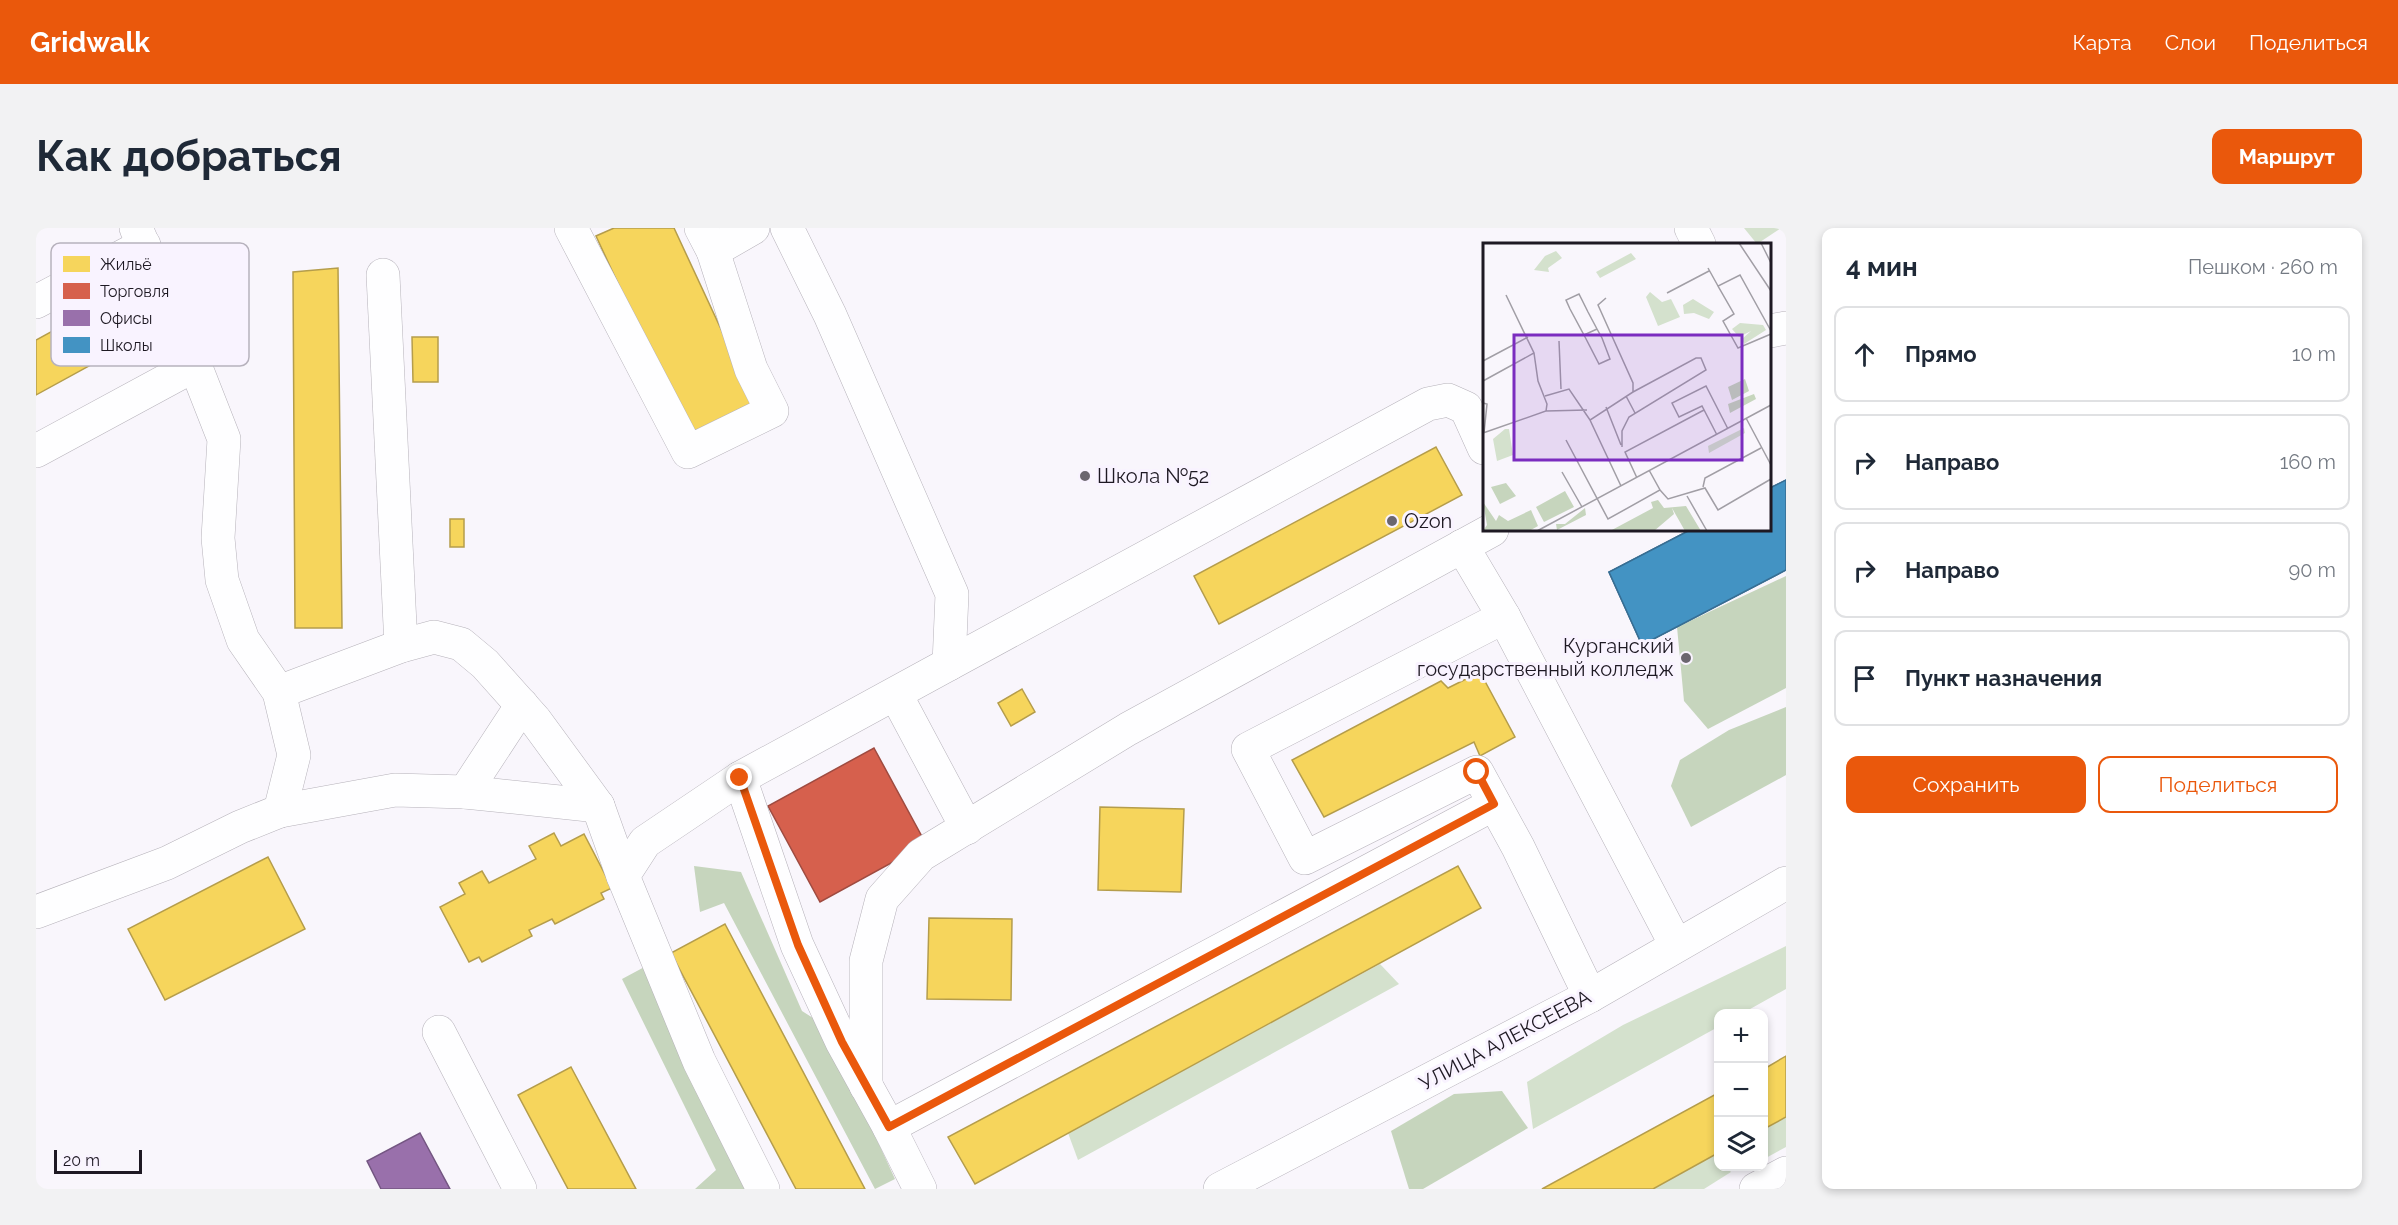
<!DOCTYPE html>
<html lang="ru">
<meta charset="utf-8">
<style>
:root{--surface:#fff;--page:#f2f2f3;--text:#1f2937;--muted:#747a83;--line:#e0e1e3;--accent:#ea580c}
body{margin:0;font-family:Raleway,sans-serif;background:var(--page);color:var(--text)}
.controls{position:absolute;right:18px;bottom:18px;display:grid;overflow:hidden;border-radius:12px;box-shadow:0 3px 9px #0003}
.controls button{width:54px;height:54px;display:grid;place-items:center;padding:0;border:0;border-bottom:2px solid var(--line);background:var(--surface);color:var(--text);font:30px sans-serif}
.scale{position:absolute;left:18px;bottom:15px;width:88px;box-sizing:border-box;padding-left:6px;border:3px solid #1e1923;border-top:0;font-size:16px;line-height:21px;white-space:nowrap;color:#1e1923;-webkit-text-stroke:4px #f9f3ff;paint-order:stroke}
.stop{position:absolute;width:18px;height:18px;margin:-14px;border:4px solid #ea580c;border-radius:50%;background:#fff}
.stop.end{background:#ea580c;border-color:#fff;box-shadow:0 2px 6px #0008}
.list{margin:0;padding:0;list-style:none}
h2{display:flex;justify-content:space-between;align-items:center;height:78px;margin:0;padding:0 24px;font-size:26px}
h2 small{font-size:20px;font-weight:400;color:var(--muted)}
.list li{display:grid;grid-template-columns:39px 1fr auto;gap:18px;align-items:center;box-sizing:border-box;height:96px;margin:0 12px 12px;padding:0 12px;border:2px solid var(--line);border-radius:12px}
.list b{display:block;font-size:22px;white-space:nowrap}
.list em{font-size:20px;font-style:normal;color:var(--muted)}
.actions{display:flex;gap:12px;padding:18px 24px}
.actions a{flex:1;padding:14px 0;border:2px solid var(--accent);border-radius:12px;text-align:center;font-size:21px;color:var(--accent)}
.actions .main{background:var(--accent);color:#fff}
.icon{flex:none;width:33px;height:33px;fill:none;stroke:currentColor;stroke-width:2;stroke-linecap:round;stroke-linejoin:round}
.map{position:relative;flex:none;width:1750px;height:961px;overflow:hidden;border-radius:12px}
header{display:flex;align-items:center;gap:36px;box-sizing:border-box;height:84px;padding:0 30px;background:var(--accent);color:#fff}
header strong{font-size:28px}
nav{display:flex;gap:33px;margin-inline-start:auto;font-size:21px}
.intro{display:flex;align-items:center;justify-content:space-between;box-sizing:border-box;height:144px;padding:0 36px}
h1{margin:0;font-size:42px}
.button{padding:15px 27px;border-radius:12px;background:var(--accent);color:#fff;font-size:21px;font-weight:700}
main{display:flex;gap:36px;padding:0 36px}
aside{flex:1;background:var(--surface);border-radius:12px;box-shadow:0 3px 9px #0003}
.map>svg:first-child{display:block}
</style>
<header>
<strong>Gridwalk</strong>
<nav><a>Карта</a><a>Слои</a><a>Поделиться</a></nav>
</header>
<div class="intro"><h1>Как добраться</h1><a class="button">Маршрут</a></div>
<main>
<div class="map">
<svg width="1750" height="961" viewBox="0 0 1750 961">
<rect width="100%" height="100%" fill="#f9f6fc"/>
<g fill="#d4e1cd">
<path d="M1708,0h37l-24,16z"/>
<path d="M1750,718v43l-43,24 -25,1v13l-185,102 -6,-47 96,-57z"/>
<path d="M1344,736l19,20 -321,176 -10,-27z"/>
<path d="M1750,889v30l-22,12v-30z"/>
<path d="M1682,925v13l9,1 4,5 -27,17h-51z"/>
</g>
<g fill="#c6d5bd">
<path d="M1750,348v112l-78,41 -24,-28 -7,-74z"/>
<path d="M1750,479v68l-95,52 -20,-41 9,-26 49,-30z"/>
<path d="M658,638l47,6 61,139 22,14 71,154 -20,10 -151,-286 -24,9z"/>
<path d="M614,736l116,225h-71l21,-19 -94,-191z"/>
<path d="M1466,863l26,37 -105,61h-14l-18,-58 63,-37z"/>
</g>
<g fill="#f6d55c" stroke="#b59d4b" stroke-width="1.5">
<path d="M578,0h60l86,185 -68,31 -96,-208z"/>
<path d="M302,40l4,360h-47l-2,-356z"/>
<path d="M73,72l22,43 -95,52v-55z"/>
<path d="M376,109h26v45h-25z"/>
<path d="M1400,219l26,48 -243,129 -25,-48z"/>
<rect x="414" y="291" width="14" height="28"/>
<path d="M1444,444l35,65 -35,19 -6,-14 -150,75 -32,-57 149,-79 7,7z"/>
<path d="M986,461l13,23 -24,14 -13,-23z"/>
<path d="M1064,579l84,2 -3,83 -83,-2z"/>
<path d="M518,605l7,13 23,-12 28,54 -11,5 3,6 -49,25 -3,-5 -23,11 3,6 -50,26 -3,-5 -10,5 -29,-55 25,-13 -6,-11 23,-12 7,12 47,-24 -7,-13z"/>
<path d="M232,629l37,72 -140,71 -37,-71z"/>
<path d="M1422,638l23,42 -506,276 -27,-47z"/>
<path d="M893,690l83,1 -1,81 -84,-1z"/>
<path d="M689,696l140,265h-69l-125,-236z"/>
<path d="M1750,828v61l-22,12v-60z"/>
<path d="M535,839l65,122h-68l-50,-94z"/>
<path d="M1682,865v60l-65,36h-111z"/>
</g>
<path fill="#d6604d" stroke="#9f4b40" stroke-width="1.5" d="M838,520l52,96 -106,58 -52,-96z"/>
<path fill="#9970ab" stroke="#745682" stroke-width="1.5" d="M384,905l30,56h-69l-14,-28z"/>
<g fill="#4393c3" stroke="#386e93" stroke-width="1.5">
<path d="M1750,252v90l-144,75 -33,-73 81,-42h80v-42z"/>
<path d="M1750,252v90l-144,75 -33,-73 81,-42h80v-42z"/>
</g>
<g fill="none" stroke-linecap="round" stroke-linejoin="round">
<g stroke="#b6b2ba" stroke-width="34">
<g id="minor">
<path d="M535,0l117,224 84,-41 -21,-42 -38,-118 -12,-23"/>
<path d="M1655,0l8,16"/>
<path d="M677,23l40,-23"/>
<path d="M347,47l18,371"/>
<path d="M0,74l108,-57"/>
<path d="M1734,103l16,-3"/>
<path d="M0,223l159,-86 -59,-137"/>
<path d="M1426,318l42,71"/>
<path d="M913,436l479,-260 20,-4 18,8 18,40"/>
<path d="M243,464l122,-46 33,-9 27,7 24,20 50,56 63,86 25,70"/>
<path d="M860,467l71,133"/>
<path d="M704,550l57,167 45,97 47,85"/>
<path d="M429,564l57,-87"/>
<path d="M244,583l115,-21 70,2 133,14"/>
<path d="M0,684l131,-49 73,-36 40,-16 14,-56 -15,-63 -36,-52 -21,-60 -4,-42 6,-99 -29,-74"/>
<path d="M1554,768l-72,-149 -41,-75 -172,86 -57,-109 256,-132 172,328"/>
<path d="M403,804l81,157"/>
<path d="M830,858v-125l16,-62 39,-44 207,-126 364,-199"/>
<path d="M727,961l-64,-128 -76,-185 22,-34 95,-64 209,-114 3,-70 -122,-279 -43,-87"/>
<path d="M884,961l-31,-62 605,-323"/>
<path d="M1184,961l370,-193 196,-113"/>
<path d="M1720,961l30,-16"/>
</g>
</g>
<use href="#minor" stroke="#fefeff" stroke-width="33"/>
</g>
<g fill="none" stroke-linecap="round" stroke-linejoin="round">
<path stroke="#ea580c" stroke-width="8" d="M704,550l58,167 44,97 47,85 605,-323 -17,-32"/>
</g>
<g fill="#6b666f" stroke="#f9f3ff" stroke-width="2">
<circle cx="1049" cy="248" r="6"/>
<circle cx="1356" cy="293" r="6"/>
<circle cx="1650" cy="430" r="6"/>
</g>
<g text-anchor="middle" stroke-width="6" stroke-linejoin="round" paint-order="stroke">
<g font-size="20" fill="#1e1923" stroke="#f9f3ff" text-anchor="start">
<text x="1061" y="255">Школа №52</text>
<text x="1368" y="300">Ozon</text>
<text x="1638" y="425" text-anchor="end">Курганский<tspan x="1638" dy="23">государственный колледж</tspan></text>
</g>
<g font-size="20" fill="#1e1923" stroke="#f9f3ff">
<text transform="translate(1469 812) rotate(-28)" y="7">УЛИЦА АЛЕКСЕЕВА</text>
</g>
</g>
<g transform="translate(1447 15)">
<rect width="288" height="288" fill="#f9f6fc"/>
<path d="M73,8l6,7 -14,10 1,4 -15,-2 11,-14zM148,10l5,6 -36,19 -4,-6zM167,49l12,10 9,-3 9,18 -22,9 -12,-29zM210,56l21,13 -5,7 -15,-6 -10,1 -1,-9zM257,80l23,2 3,5 -22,14 -2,-5 9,-8 -12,6 -7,-8zM261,185l1,5 -36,20 -1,-7zM22,186h4l4,26 -16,6 -4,-22z" fill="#d4e1cd"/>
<path d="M262,136l4,12 -17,9 -4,-13zM271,151l2,5 -26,14 -2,-9zM23,240l10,13 -16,8 -9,-17zM82,248l9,16 -30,15 -8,-15zM175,257l6,8 22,-2 15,25h-16l-13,-23 2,6 -20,17h-44l43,-23 -2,-6zM0,259l13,19 3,-6 9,6 23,-11 7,16 -9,5h-46l4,-6zM102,265l1,7 -29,15 -1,-6h9z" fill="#c6d5bd"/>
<path fill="none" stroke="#a19ea5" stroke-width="1.5" d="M256,0l32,48M278,0l10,20M225,25l10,18M184,50l42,-22M123,55l-8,7 35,78v9l-43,28 31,66M288,88l-31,-56 -22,11 16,28 -11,7 15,27 33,-14M101,92l15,29 11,-5 -8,-21 -5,-9 -9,-17 -9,-18 -13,6 4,9 14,26 13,-6M76,98l2,48M0,118l45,-24M0,138l51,-28 -28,-58M62,153l24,-7 21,31M143,153l9,17M0,160l4,1 -3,29M123,164l15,38M63,168l41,-1M263,175l25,47M0,190l63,-22 1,-7 -9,-23 -4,-28M234,192l-15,-29 -23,11 -7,-14 34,-17 22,43M83,197l42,79 52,-29 -11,-20M139,204v-16l7,-14 77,-47 -5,-12h-5l-63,34M79,229l20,35M154,235l-12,-26 79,-42M220,244l2,-9 56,-30M177,247l8,9 37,-11 13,22 53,-31M204,253l20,35M54,288l234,-126"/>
<path fill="#7b2cbf" fill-opacity="0.15" stroke="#7b2cbf" stroke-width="3" d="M31,92h228v125h-228z"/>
<rect width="288" height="288" fill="none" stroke="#1e1923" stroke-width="3"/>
</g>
<rect x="15" y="15" width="198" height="123" rx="9" fill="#f9f3ff" stroke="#b7b2bd" stroke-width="1.5"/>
<rect x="27" y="28" width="27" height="16" fill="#f6d55c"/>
<rect x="27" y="55" width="27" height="16" fill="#d6604d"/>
<rect x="27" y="82" width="27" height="16" fill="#9970ab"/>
<rect x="27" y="109" width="27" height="16" fill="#4393c3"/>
<g font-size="16" fill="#1e1923">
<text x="64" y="42">Жильё</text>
<text x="64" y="69">Торговля</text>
<text x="64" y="96">Офисы</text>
<text x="64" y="123">Школы</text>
</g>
</svg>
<div class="controls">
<button>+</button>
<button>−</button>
<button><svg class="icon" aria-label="layers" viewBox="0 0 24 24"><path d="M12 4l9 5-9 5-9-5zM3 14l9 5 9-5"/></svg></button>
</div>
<div class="scale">20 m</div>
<div class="stop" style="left:1441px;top:544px"></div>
<div class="stop end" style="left:704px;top:550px"></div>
</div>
<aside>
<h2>4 мин<small>Пешком · 260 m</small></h2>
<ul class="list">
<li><svg class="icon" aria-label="ahead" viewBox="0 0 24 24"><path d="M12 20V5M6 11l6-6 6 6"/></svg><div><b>Прямо</b></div><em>10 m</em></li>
<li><svg class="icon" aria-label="right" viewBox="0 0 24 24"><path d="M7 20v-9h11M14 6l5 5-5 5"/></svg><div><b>Направо</b></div><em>160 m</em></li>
<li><svg class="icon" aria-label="right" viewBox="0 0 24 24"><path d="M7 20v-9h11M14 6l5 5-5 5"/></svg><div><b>Направо</b></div><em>90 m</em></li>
<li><svg class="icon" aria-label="arrive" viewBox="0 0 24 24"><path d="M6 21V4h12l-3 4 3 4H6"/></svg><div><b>Пункт назначения</b></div></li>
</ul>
<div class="actions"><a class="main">Сохранить</a><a>Поделиться</a></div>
</aside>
</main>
